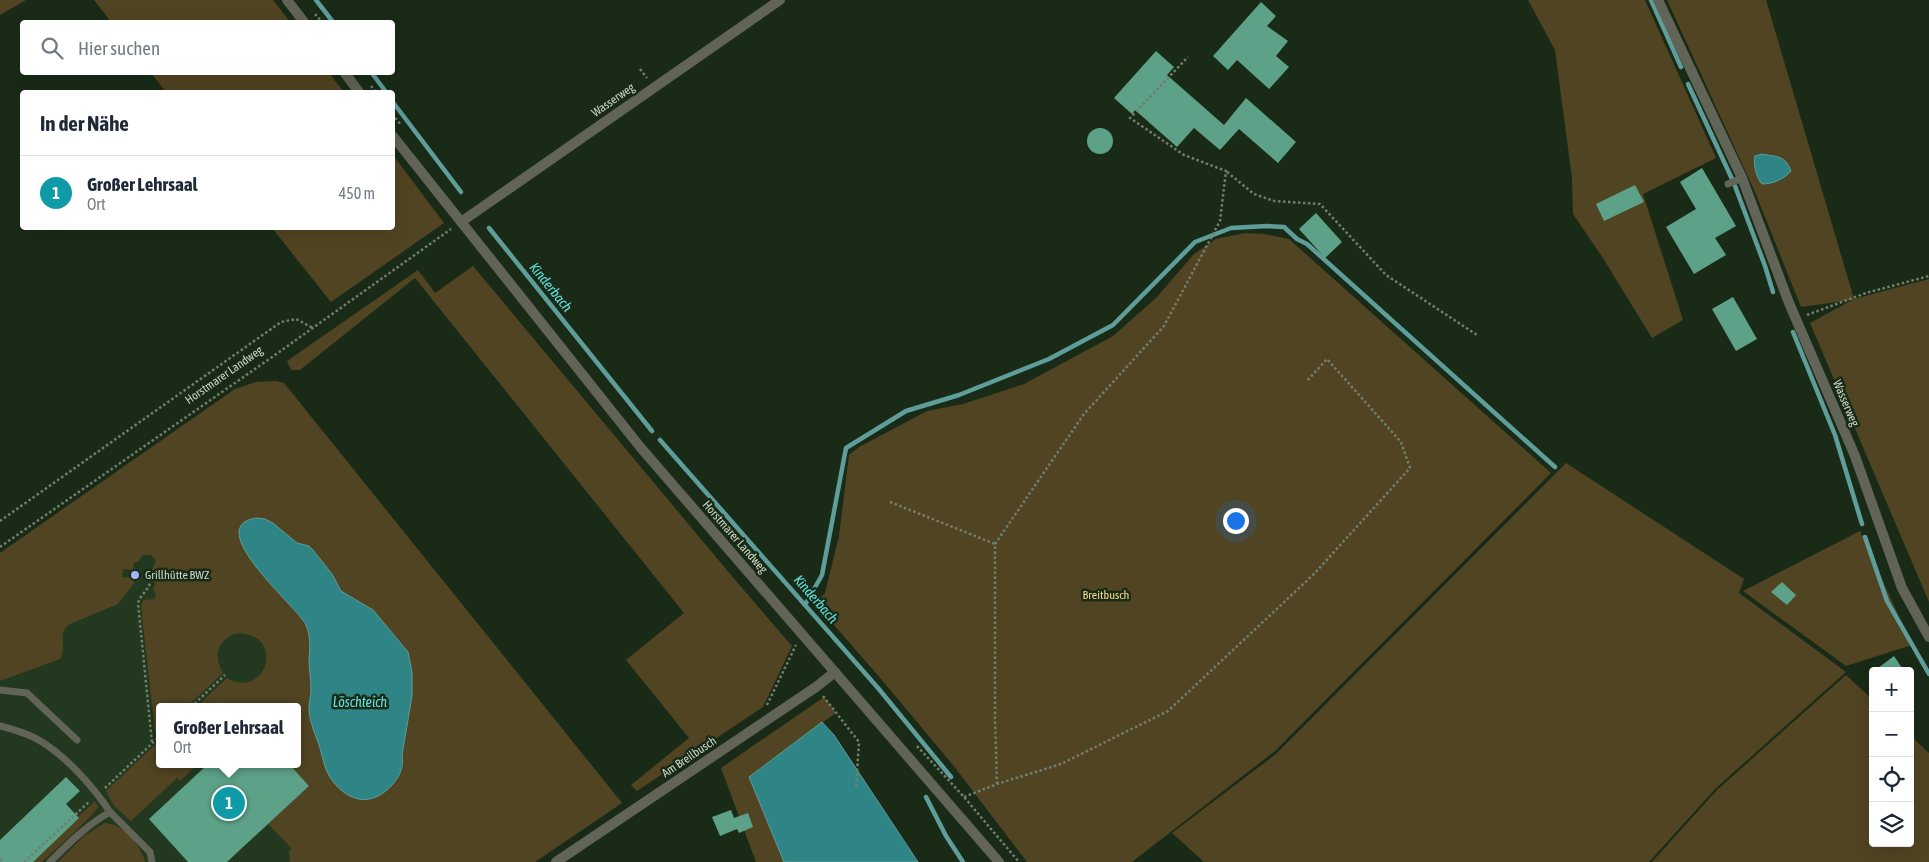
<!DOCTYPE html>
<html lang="de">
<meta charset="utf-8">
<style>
:root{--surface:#fff;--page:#f2f2f3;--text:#1f2937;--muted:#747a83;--line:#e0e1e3;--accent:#5b6790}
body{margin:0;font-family:"Asap Condensed",sans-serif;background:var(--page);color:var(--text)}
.controls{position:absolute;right:15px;bottom:15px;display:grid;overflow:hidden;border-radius:5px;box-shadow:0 5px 20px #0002}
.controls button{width:45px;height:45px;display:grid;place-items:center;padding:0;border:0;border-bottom:1px solid var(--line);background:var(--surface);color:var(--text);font:25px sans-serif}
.you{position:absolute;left:1235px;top:520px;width:18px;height:18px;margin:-12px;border:4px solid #fff;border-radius:50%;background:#1a73e8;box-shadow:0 0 0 8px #1a73e833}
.badge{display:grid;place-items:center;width:32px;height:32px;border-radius:50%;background:var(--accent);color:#fff;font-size:16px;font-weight:700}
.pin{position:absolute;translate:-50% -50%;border:2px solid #fff;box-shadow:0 1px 5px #0006}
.popup{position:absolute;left:156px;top:703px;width:145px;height:65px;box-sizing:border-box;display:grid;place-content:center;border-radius:5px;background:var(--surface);filter:drop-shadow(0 1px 4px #0005);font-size:16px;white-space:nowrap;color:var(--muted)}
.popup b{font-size:19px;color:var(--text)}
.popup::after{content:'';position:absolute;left:50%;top:100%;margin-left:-10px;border:10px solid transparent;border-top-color:var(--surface)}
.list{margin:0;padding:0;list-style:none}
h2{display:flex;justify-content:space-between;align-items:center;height:65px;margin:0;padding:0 20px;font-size:21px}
h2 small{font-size:16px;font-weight:400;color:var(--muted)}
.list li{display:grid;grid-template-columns:32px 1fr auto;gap:15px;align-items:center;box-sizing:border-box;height:75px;padding:0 20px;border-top:1px solid var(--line)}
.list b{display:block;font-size:19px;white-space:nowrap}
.list p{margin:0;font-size:16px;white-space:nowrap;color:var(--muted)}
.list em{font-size:16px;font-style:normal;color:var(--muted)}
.icon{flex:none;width:28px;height:28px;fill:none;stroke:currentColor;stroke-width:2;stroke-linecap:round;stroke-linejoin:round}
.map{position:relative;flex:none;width:1929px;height:862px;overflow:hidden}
.search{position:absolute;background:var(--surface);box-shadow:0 5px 20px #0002;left:20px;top:20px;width:375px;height:55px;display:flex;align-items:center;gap:12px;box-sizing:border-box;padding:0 18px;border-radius:5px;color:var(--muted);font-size:19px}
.panel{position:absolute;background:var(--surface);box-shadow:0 5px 20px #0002;left:20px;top:90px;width:375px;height:140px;border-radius:5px}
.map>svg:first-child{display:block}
</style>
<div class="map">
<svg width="1929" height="862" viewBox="0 0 1929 862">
<rect width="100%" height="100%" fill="#192b17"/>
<path fill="#22381f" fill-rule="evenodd" d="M276,381l8,2 338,420 -87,59h-535v-309l235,-164 21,-7zM160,707h138v57h-138z"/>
<g fill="#514422">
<path d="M0,0h26l-26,15z"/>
<path d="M94,0h179l17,22h-179z"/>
<path d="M1528,0h117l71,158 -73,36 40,126 -31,18 -49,-80 -30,-44 -1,-36 -17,-128z"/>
<path d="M1667,0h99l88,299 75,-20v323l-119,-279 42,-23 -51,7 -46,-115z"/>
<path d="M151,73h178l15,19h-178z"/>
<path d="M393,155l51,68 -113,79 -59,-74h120z"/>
<path d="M1245,233l19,1 25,5 262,234 -276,278 -143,111h-105l-74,-97 -72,-86 -66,-76 10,-10 14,-57 10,-81 10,-8 68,-36 36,-7 61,-20 89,-48 43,-38 38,-44 22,-15z"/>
<path d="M473,266l263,315 56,65 -29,61 -126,84 -6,-6 58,-47 -63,-78 58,-47 -269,-335 -115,92h-9l-4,-9 131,-91 17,23z"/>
<path d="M276,381l8,2 338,420 -87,59h-245l-1,-11 3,-2 -24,-25 41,-38 -20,-22h9v-57h-102l31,-29c37,21 55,-35 22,-43 -6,-2 -13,-2 -19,1 -14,8 -15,24 -7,37l-36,34h-27v24l-5,1 -14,-125 2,-7 11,-1 2,-4 -3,-6 2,-5 -3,-5 1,-6 -2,-2 5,-10 -5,-6h-8l-5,7h-4l-1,8 -10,-1 -1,8 13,1 -1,5 -16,21 -50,21c-11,12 0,21 -8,34l-60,22v-128l235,-164 21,-7z"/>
<path d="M1566,463l178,116 -5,14 107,79 -130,116 -67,74h-445l-32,-29 104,-79z"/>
<path d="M1860,531l52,114 -66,21 -103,-75z"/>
<path d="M1846,675l27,25v143h37v-108l19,18v109h-277l65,-72z"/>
<path d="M824,697l12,16 -22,15 -65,49 35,85h-28l-35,-94z"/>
<path d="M160,740v24h38l-18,17 -3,-3 -46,43 -17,-15 -8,-15z"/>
<path d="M95,801l3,6c-3,8 -47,46 -56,55h-13z"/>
<path d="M105,823c18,1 36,22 40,39h-87l26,-26z"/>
</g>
<g fill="#2f8585" stroke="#5e9d99">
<path d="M1762,154c15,3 23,1 29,17 -7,8 -18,13 -29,13 -6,-7 -9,-20 -7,-28z"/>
<path d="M256,518l9,1 8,4 24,20 12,3 4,4 19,24 9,17 32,19 35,42 4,20v24l-10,59c2,12 -2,21 -10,30 -20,22 -43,18 -60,-5 -7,-9 -9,-21 -12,-32 -4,-13 -11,-26 -11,-40 0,-6 2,-12 2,-19 0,-10 -2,-20 -2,-30 1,-11 2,-22 -3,-34 -6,-16 -106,-98 -50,-107z"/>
<path d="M822,722l12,13 84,127h-134l-35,-85z"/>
</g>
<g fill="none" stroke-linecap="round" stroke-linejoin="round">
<g stroke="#5e9d99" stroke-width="4.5">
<path d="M316,0l17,22"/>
<path d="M1651,0l30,67"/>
<path d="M371,72l15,20"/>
<path d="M1688,84l44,95"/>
<path d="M392,101l69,91"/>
<path d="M1735,186l30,80 8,26"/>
<path d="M489,228l163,203"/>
<path d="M1793,332l42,103 27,89"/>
<path d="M660,440l218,248 73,89"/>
<path d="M1865,537l22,64 42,73"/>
<path d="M805,605l17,-30 24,-127 60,-37 53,-16 90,-36 64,-34 82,-83 36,-14 36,-2 17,1 13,12 10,5 248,223"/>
<path d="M926,797l20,39 17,26"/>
</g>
</g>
<g fill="#5da288">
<path d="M1261,2l15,14 -9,10 21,15 -12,15 13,11 -20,22 -32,-29 -9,10 -15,-14z"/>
<path d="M1156,51l18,16 -7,8 57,50 22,-27 50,44 -18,21 -39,-34 -19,21 -26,-22 -17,19 -42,-37 -3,4 -18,-16z"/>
<circle cx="1100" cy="141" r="13"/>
<path d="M1702,168l34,58 -21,12 11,17 -32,19 -28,-47 30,-18 -16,-27z"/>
<path d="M1635,185l9,17 -40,19 -8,-17z"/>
<path d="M1316,213l26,29 -17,16 -26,-29z"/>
<path d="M1733,297l24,42 -21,12 -24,-42z"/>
<path d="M1782,582l14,13 -9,10 -16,-13z"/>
<path d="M1894,656l10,15h-30z"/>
<path d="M208,764h81l20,22 -82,76h-39l-39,-43z"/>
<path d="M66,777l14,14 -14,13 13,14 -46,44h-33v-22z"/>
<path d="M731,810l3,8 14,-5 5,14 -14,6 -2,-4 -17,7 -8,-19z"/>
</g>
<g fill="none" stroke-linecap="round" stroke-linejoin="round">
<g stroke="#717f6f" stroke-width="2.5" stroke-dasharray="2.5 2.5" stroke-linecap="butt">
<path d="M315,14l7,8"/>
<path d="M640,69l7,9"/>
<path d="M371,86l5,6"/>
<path d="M392,114l9,11"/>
<path d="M1227,172l27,22 20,7 46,3 66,71 91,60"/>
<path d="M1807,315l59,-22 63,-17"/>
<path d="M890,502l105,42"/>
<path d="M0,521l281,-199 15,-3 17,9"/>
<path d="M0,547l275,-192 176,-126"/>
<path d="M148,569c8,18 -5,20 -10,34l14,140"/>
<path d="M823,696l36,46 -3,45"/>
<path d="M767,705l29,-60"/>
<path d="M191,707l34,-32"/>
<path d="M917,746l47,51 55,65"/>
<path d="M997,784l-2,-63v-177l89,-130 80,-88 56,-105 6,-50 -42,-16 -54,-37 58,-61"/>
<path d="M105,788l55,-52"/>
<path d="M964,797l33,-13 64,-20 107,-53 146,-137 96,-106 -9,-26 -74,-83 -21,23"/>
<path d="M0,859l3,3"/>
<path d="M24,862l66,-61"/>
</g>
<g stroke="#626457" stroke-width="7">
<path d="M1728,184l14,-6"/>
<path d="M0,690l27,3 50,47"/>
<path d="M0,726c12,3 25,7 37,13 27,15 56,47 73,73"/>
<path d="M50,862c19,-19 37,-37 60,-50l40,40 2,10"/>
</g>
<g stroke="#626457" stroke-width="10">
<path d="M287,0l17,22"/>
<path d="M1658,0l84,178 47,125 66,153 47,132 27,49"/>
<path d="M344,72l15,20"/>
<path d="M392,135l249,313 358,414"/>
<path d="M461,222l319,-222"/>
<path d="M556,862l260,-175 19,-15"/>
</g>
</g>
<circle fill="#a4b2fc" stroke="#192b17" stroke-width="2" cx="135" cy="575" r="5"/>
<g text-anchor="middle" stroke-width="5" stroke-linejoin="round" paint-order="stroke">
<g font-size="12" fill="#cbd6c9" stroke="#192b17">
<text transform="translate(613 100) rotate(-35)" y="4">Wasserweg</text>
<text transform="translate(224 375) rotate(-35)" y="4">Horstmarer Landweg</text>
<text transform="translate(1846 403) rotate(67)" y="4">Wasserweg</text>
<text transform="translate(735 537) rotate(49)" y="4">Horstmarer Landweg</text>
<text transform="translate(689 757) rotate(-34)" y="4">Am Breilbusch</text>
</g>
<g font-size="12" fill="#cbd6c9" stroke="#192b17" text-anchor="start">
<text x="145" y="579">Grillhütte BWZ</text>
</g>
<g font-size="12" fill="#fdd985" stroke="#192b17">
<text x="1106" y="599">Breitbusch</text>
</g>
<g font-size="14" font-style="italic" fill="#64e1e1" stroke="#192b17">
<text transform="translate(551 287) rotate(51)" y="5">Kinderbach</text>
<text transform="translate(816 599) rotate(49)" y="5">Kinderbach</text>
<text x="360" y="707">Löschteich</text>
</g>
</g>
</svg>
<div class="controls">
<button>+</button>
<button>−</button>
<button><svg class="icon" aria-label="locate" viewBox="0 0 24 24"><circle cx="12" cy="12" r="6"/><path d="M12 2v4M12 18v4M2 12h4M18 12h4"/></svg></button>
<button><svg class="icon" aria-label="layers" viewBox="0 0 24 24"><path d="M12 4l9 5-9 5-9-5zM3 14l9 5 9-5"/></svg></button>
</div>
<div class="you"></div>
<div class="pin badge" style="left:229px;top:803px;background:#0f9aa8">1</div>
<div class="popup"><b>Großer Lehrsaal</b>Ort</div>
<div class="search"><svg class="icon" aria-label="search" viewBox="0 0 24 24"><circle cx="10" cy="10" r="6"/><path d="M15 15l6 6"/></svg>Hier suchen</div>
<section class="panel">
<h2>In der Nähe<small></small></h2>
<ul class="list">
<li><span class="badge" style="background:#0f9aa8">1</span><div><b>Großer Lehrsaal</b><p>Ort</p></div><em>450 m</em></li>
</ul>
</section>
</div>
